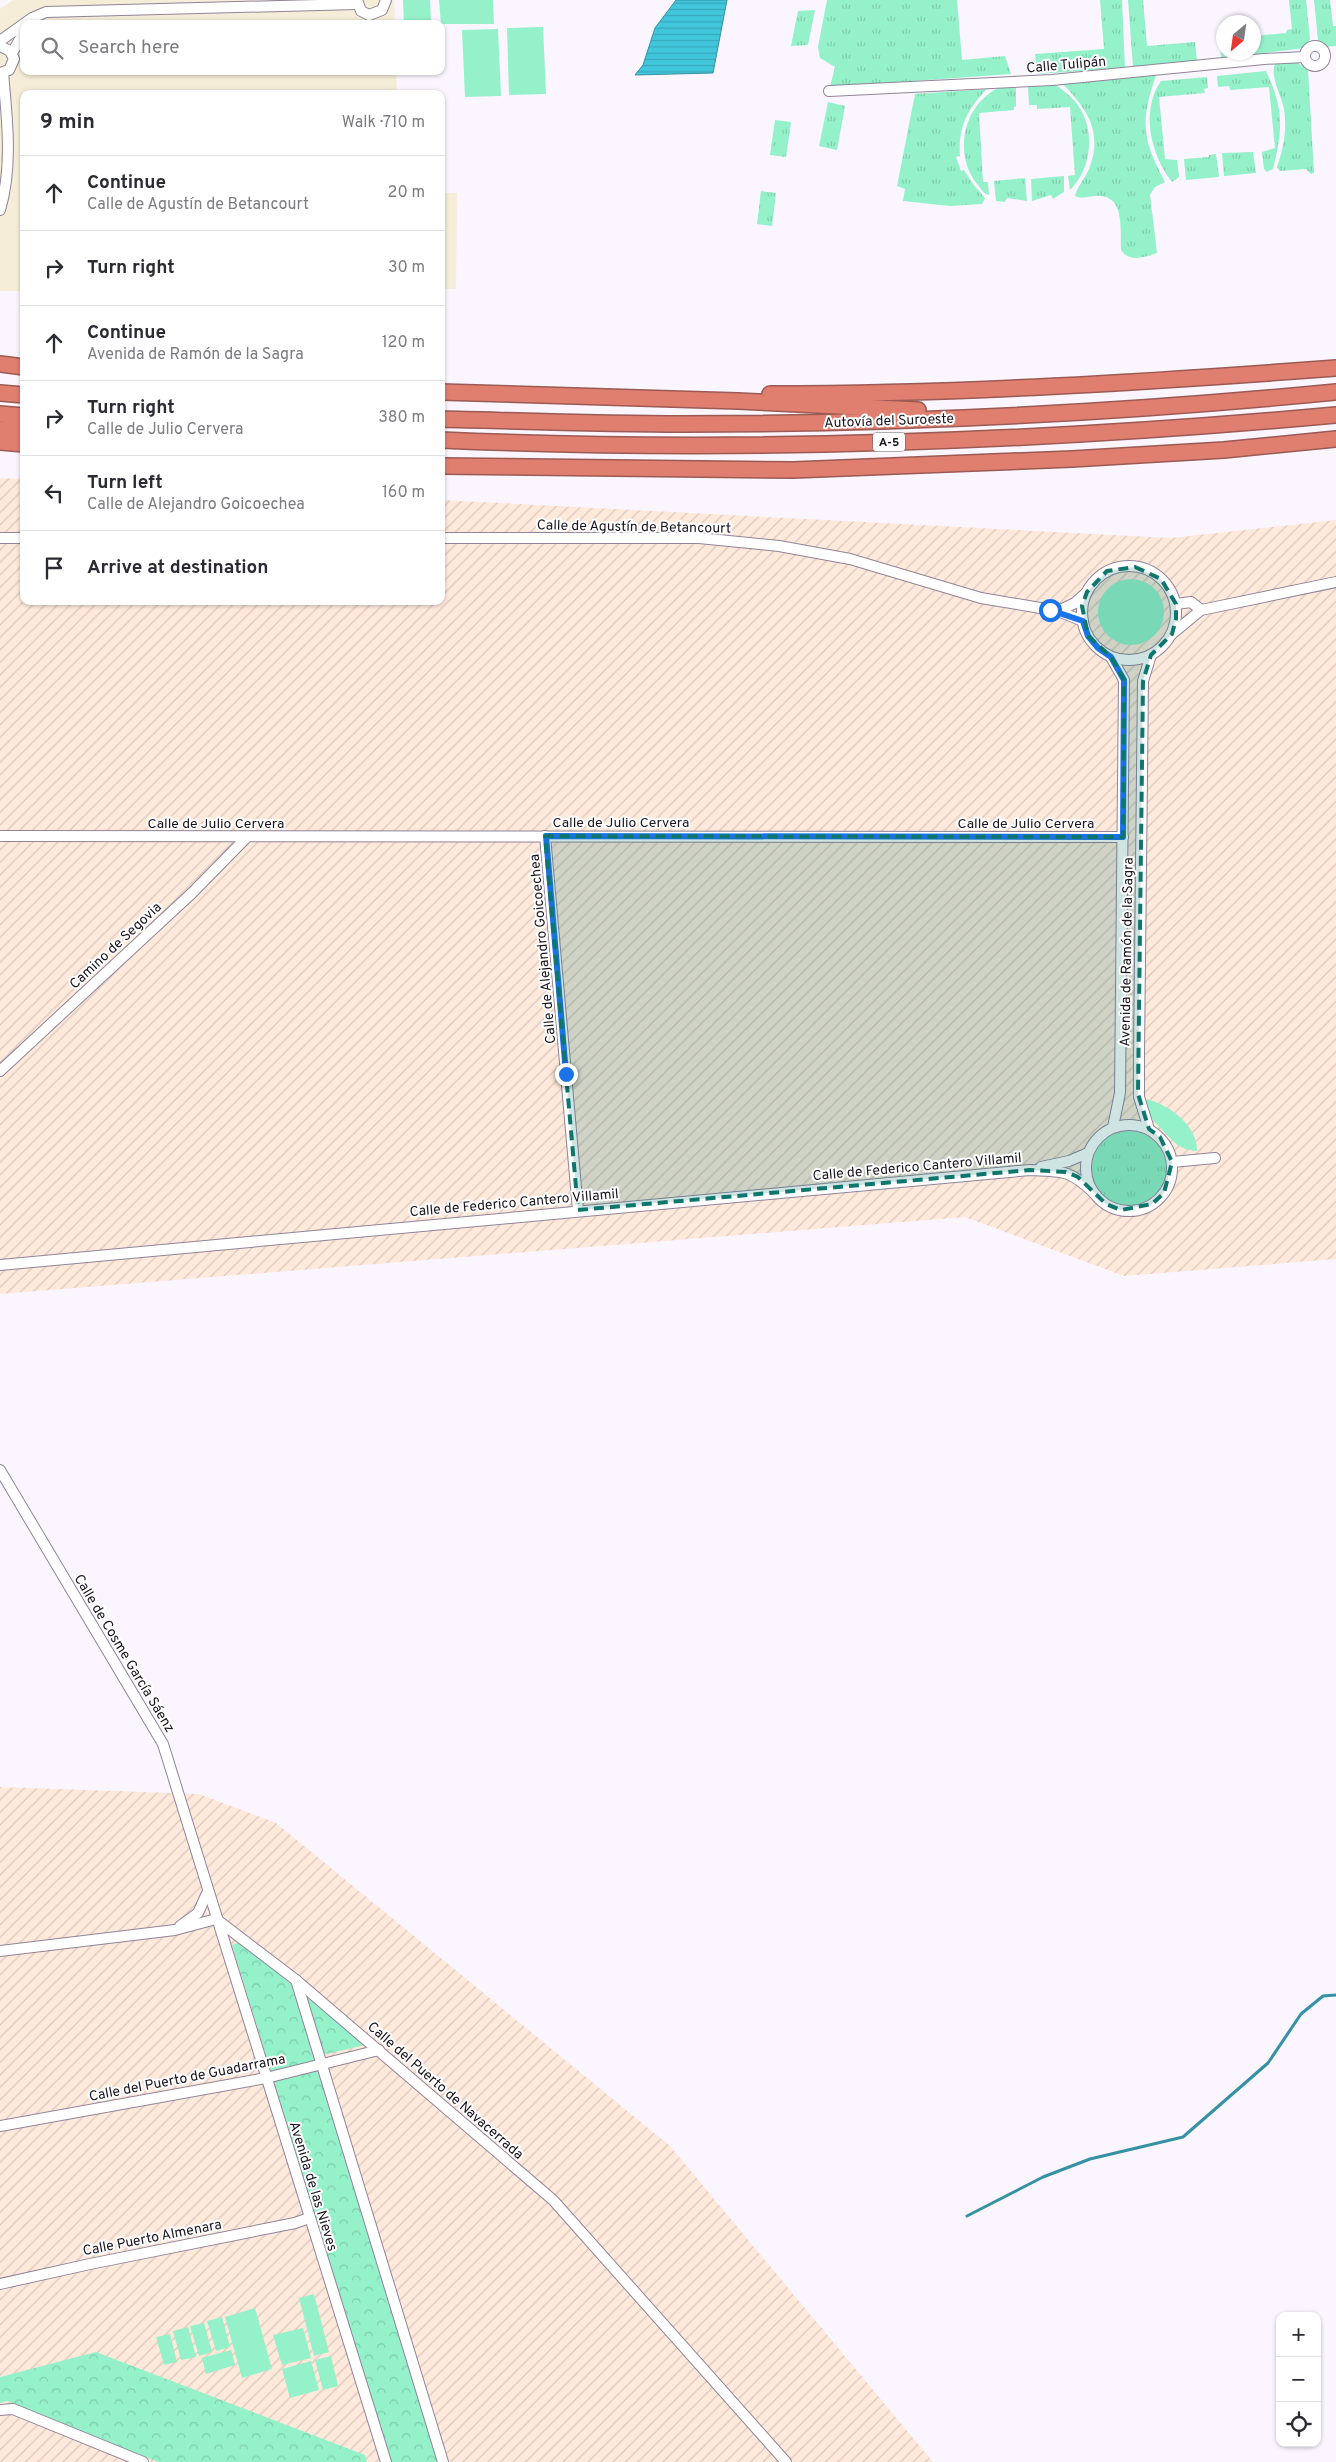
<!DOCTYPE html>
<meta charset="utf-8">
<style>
:root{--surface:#fff;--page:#f7f7f7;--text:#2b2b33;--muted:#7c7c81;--line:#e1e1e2}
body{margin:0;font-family:Overpass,sans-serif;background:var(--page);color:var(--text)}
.controls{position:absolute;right:15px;bottom:15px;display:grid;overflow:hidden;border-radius:10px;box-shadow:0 1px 4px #0004}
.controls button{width:45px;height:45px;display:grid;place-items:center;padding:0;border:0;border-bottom:1px solid var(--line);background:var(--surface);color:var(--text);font:25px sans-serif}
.compass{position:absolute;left:1216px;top:15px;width:45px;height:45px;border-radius:50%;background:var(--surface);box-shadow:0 1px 4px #0004;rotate:209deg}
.stop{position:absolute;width:15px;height:15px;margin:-11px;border:4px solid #1a73e8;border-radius:50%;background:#fff}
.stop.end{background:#1a73e8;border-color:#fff;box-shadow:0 1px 5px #0008}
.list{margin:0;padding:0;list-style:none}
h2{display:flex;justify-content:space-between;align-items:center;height:65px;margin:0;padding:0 20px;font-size:21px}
h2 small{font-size:16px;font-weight:400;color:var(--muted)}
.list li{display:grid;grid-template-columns:32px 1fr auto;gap:15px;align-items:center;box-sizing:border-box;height:75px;padding:0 20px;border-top:1px solid var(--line)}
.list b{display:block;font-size:19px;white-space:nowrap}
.list p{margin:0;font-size:16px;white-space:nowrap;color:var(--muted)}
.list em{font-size:16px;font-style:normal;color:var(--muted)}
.icon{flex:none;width:28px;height:28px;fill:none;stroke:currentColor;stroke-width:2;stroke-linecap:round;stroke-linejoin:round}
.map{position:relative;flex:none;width:1336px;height:2462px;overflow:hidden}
.search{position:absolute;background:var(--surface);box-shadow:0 1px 4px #0004;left:20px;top:20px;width:425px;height:55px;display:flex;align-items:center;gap:12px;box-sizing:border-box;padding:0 18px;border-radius:10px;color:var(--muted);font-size:19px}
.panel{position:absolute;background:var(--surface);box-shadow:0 1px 4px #0004;left:20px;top:90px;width:425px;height:515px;border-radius:10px}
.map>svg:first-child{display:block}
</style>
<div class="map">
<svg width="1336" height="2462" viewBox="0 0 1336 2462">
<defs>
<pattern id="industrial-furrows" width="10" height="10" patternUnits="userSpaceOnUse" patternTransform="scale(1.25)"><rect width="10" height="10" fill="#ffe9db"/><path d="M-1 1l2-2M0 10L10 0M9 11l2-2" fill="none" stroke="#dac7bc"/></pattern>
<pattern id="grass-tufts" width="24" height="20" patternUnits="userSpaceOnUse" patternTransform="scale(1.25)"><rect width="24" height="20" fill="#94f1c9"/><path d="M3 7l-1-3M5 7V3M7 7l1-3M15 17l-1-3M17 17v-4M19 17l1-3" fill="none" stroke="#7fceac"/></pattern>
<pattern id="park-crowns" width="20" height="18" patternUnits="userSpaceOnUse" patternTransform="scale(1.25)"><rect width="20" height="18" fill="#94f1c9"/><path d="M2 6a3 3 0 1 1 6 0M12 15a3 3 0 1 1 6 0" fill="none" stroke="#7fceac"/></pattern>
<pattern id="water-rules" width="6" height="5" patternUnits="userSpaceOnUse" patternTransform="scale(1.25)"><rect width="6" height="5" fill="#41c6dc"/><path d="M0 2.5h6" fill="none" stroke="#38a9bc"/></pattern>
</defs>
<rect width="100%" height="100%" fill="#faf5ff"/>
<g fill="url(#industrial-furrows)">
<path d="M0,478l24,1v122h417v-101l730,38 165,-18v739l-212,17 -159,-59 -965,77z"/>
<path d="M0,1787l199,7 77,29 394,323 263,316h-933z"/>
</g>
<g fill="#f6edd8">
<path d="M13,0h381l1,24h-371v47h372l1,23h-373v197h-24v-282z"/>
<path d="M441,193h16l-1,96h-15z"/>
</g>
<g fill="url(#grass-tufts)">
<path d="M827,0h130l5,60 43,-4 6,18 -181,13 5,-20 -15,-9 -2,-11z"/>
<path d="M1100,0h22l3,68 -88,6 -2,-20 69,-5z"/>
<path d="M1128,0h15l4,46 48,-4 2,19 -64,6z"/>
<path d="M1289,0h17l4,39 -5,9 -84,10 -1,-19h3l1,13h30v-16l32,-3 1,-3 5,-1z"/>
<path d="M1314,0h16l3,26h3v20l-11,1 -7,-7z"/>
<path d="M815,10l-7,35 -17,1 7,-35z"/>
<path d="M1275,63h23l10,7 6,103 -3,1 -5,-5 -26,2 -3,-4c7,-19 10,-39 7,-58 -3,-16 -14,-30 -9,-46z"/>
<path d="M1266,71c18,39 17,57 7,98l-6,3 -3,-3 -2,-17 13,-4 -6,-61 -39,3 -1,-4 -11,1 -1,-11z"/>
<path d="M1156,75c-16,48 -14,63 9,107l-10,5 -5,8 7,58c-12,4 -28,10 -36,-3 -1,-17 4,-51 -19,-54 -9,-1 -19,4 -27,0 2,-9 10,-18 14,-27 15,-38 -3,-61 -28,-87z"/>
<path d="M1207,77l1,11 -4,1 1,4 -46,4 6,62 12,1 2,17 -7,5c-21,-27 -32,-71 -11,-101z"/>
<path d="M1054,84c8,5 17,12 23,20 19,25 15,65 -7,86l-2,-14 7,-1 -5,-68 -33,2v-4h-8l-1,-19z"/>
<path d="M1016,88v18l-2,1v3l-35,3 4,69h5l1,13c-5,-1 -8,-6 -11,-10 -21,-25 -18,-65 6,-87 3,-3 9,-8 13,-9 5,-2 13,-1 19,-1z"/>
<path d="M987,89c-20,20 -29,39 -27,67l-4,1 5,14 3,-1 9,14 12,14 -3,6 -32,2 -47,-5 2,-12 -8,-3 18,-92z"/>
<path d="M828,102l17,4 -8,44 -18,-4z"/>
<path d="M775,120l16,2 -5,35 -16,-2z"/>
<path d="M1253,152l3,21 -32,3 -2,-23z"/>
<path d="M1216,154l3,23 -33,3 -2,-21 25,-2v-2z"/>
<path d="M1064,176v16l-11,7 -2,-4 -19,6 -1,-22z"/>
<path d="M1025,178l2,23 -20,-3 -2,4 -9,-1 -2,-20z"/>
<path d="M761,191l15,2 -4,33 -15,-2z"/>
<circle cx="1129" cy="1168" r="37"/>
</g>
<g fill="url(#park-crowns)">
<path d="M240,1942l125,103 -51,12 124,405h-47l-159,-517z"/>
<path d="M96,2352l269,103 2,7h-209l-151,-61 -7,2v-26z"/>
</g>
<g fill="#94f1c9">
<path d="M403,0h27l1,24h-27z"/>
<path d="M439,0h54l1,24h-53z"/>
<path d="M543,27l3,67 -37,1 -2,-67z"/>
<path d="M498,29l3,67 -36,1 -3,-67z"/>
<circle cx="1131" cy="612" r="33"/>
<path d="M1145,1099c22,4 53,26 52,52 -17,-1 -22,-8 -33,-19 -10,-12 -18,-16 -19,-33z"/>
<path d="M314,2294l15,58 -15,4 -15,-58z"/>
<path d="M255,2308l17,61 -30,9 -17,-61z"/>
<path d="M222,2317l8,30 -14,4 -9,-30z"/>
<path d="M204,2323l8,29 -13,4 -9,-30z"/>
<path d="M188,2327l8,30 -15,3 -8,-29z"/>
<path d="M303,2328l8,30 -29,7 -9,-30z"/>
<path d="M170,2334l7,28 -13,3 -8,-28z"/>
<path d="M231,2350l4,15 -29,9 -4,-16z"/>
<path d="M331,2356l7,30 -15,4 -8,-30z"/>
<path d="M311,2361l8,29 -29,8 -8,-29z"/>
</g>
<path fill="url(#water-rules)" stroke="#3591a3" d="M676,0h51l-14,73 -78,2 8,-10 12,-37z"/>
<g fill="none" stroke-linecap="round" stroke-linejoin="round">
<path stroke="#3591a3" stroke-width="3" d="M967,2216l76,-39 47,-18 93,-22 85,-74 33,-49 22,-18 13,-1"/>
<g stroke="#908499" stroke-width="12">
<g id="minor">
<path d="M357,0l4,11 8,4 13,-5 4,-10"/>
<path d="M0,41l32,-23 14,-6 311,-8"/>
<path d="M0,46l10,5 4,8 -5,11 -9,3"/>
<circle cx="1315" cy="56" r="10"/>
<path d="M12,53l12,-21"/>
<path d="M829,91l223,-11 212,-21 41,-2"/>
<path d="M0,210c13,-43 7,-93 3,-137"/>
<path d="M0,538h24"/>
<path d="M441,538h258l80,8 71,13 131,39 77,13 25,10"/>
<circle cx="1129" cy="613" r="47"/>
<path d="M1176,604l15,-2 10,8"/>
<path d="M1058,611l17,-8 11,-10"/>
<path d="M1172,634l29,-24 135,-28"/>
<path d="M1111,657l13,23 -4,413 -7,34"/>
<path d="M0,836l1123,1"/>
<path d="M545,836l33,374"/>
<path d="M0,1071l192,-178 55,-56"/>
<circle cx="1129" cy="1168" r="43"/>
<path d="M1149,1129l-10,-32v-44l4,-372 8,-26"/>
<path d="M1172,1162l43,-4"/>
<path d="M1041,1167l28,-6 19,-8"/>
<path d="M0,1265l1030,-95c33,1 40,0 64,23"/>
<path d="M0,1470l163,274 223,718"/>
<path d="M216,1919l80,61 257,220 233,262"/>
<path d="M180,1926l18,-13 10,-22"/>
<path d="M0,1951l175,-21 41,-11"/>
<path d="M296,1980l147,482"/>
<path d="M0,2126l266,-48 113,-28"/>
<path d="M0,2284l90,-20 205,-41 14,-5"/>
<path d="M0,2410l13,-1 130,53"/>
</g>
</g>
<g stroke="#9b5a53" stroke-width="18">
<g id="highway">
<path d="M0,364l24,3"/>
<path d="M441,392l297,9 180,9"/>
<path d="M0,393l24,2"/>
<path d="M770,394c189,0 378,-12 566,-26"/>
<path d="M0,414l24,2"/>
<path d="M441,419c81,2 162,5 243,5 218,0 435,-11 652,-32"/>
<path d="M0,429h24"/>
<path d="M441,440c298,13 598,2 895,-25"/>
<path d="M0,442l24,2"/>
<path d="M441,466l352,4 279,-11 152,-9 112,-11"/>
</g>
</g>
<use href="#minor" stroke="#fff" stroke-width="10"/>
<use href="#highway" stroke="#e07f70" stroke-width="15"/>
</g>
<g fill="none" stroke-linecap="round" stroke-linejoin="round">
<path stroke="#1a73e8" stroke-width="6" d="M566,1074l-20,-238 577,1 1,-157 -13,-23 -13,-9 -10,-12 -5,-15 -33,-11"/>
</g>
<path fill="#0f766e" fill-opacity="0.2" stroke="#0f766e" stroke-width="4" stroke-dasharray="10 6" stroke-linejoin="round" d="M1135,567l26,12 15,25v15l-4,15 -21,21 -8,26 -5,413 11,35 11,8 12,25 -8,31 -12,11 -31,6 -15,-6 -28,-27 -12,-5 -36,-2 -452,40 -33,-374 578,1 1,-157 -13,-23 -23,-21 -6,-30 5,-14 20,-21z"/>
<g text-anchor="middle" stroke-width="4" stroke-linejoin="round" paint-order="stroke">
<rect fill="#fff" stroke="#5f5b61" stroke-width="1" x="873" y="432.5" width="32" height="19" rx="4"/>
<g font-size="12" font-weight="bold" fill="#1a151d">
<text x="889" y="446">A-5</text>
</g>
<g font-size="14" fill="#1a151d" stroke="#fff">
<text transform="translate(1066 64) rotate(-5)" y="5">Calle Tulipán</text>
<text transform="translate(889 420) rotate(-2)" y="5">Autovía del Suroeste</text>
<text transform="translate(634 526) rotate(1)" y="5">Calle de Agustín de Betancourt</text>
<text x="621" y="827">Calle de Julio Cervera</text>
<text x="216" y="828">Calle de Julio Cervera</text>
<text x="1026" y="828">Calle de Julio Cervera</text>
<text transform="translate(115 945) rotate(-43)" y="5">Camino de Segovia</text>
<text transform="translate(542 949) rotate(-95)" y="5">Calle de Alejandro Goicoechea</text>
<text transform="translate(1126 952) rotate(-89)" y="5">Avenida de Ramón de la Sagra</text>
<text transform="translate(917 1166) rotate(-5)" y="5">Calle de Federico Cantero Villamil</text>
<text transform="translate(514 1202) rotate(-5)" y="5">Calle de Federico Cantero Villamil</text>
<text transform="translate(125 1653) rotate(59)" y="5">Calle de Cosme García Sáenz</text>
<text transform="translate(187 2077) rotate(-11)" y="5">Calle del Puerto de Guadarrama</text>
<text transform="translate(446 2090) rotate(41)" y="5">Calle del Puerto de Navacerrada</text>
<text transform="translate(314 2186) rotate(73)" y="5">Avenida de las Nieves</text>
<text transform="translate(152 2237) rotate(-11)" y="5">Calle Puerto Almenara</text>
</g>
</g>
</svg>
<div class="controls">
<button>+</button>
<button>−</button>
<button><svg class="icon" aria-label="locate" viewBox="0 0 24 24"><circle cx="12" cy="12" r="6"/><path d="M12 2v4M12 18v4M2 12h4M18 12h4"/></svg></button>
</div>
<svg class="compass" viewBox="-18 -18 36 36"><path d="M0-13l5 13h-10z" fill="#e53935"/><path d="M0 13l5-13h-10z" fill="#7c7c81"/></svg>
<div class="stop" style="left:1050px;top:610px"></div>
<div class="stop end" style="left:566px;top:1074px"></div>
<div class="search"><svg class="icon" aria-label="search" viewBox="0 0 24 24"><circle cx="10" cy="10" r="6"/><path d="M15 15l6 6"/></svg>Search here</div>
<section class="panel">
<h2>9 min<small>Walk · 710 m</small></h2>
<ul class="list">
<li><svg class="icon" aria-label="ahead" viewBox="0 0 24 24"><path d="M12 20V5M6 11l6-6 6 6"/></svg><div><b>Continue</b><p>Calle de Agustín de Betancourt</p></div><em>20 m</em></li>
<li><svg class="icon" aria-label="right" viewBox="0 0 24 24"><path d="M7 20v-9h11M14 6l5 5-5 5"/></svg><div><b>Turn right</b></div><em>30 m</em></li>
<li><svg class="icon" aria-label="ahead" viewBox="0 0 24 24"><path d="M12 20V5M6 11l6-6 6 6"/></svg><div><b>Continue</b><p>Avenida de Ramón de la Sagra</p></div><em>120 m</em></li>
<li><svg class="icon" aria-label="right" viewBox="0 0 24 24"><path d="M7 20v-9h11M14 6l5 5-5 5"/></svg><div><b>Turn right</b><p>Calle de Julio Cervera</p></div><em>380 m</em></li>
<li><svg class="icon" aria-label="left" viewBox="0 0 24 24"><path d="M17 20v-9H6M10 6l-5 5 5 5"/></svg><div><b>Turn left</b><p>Calle de Alejandro Goicoechea</p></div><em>160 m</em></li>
<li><svg class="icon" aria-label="arrive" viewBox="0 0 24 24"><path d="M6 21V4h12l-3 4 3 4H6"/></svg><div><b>Arrive at destination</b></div></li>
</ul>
</section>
</div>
